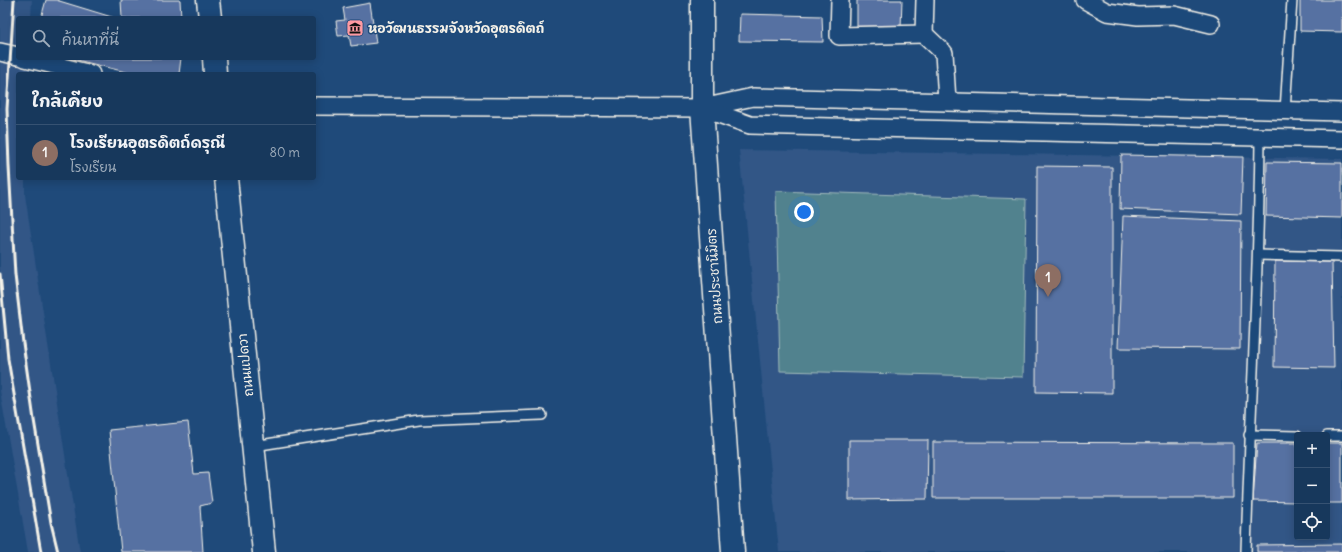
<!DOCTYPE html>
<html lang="th">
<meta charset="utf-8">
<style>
:root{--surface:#17385c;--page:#244365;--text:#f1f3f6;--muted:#9eacbb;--line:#365272;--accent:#ff9aa2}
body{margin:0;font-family:Delius,"Playpen Sans Thai",sans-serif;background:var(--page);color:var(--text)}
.controls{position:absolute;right:12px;bottom:12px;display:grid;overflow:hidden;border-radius:4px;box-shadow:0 2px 10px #0003}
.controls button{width:36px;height:36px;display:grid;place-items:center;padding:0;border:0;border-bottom:1px solid var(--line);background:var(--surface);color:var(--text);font:20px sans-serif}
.you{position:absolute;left:804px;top:212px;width:14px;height:14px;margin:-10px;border:3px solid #fff;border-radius:50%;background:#1a73e8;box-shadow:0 0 0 6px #1a73e833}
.badge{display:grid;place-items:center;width:26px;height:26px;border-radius:50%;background:var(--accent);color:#fff;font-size:13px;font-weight:700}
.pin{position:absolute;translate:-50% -33px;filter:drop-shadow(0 1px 2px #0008)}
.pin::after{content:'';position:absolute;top:21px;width:14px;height:12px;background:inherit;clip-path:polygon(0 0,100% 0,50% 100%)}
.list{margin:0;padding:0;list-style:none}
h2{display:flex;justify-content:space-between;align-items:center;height:52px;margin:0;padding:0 16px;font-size:17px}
h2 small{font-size:13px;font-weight:400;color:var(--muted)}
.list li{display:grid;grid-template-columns:26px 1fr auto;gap:12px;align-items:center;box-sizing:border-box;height:56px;padding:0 16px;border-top:1px solid var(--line)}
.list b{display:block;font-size:15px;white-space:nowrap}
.list p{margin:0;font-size:13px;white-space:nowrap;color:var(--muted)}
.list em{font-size:13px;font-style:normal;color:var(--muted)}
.icon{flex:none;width:22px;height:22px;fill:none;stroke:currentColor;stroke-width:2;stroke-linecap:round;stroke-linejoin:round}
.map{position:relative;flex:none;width:1342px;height:552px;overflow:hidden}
.search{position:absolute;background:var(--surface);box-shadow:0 2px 10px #0003;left:16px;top:16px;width:300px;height:44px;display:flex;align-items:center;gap:10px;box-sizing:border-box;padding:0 14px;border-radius:4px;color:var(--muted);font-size:15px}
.panel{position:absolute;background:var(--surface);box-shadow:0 2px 10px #0003;left:16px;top:72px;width:300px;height:108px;border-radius:4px}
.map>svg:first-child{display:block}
</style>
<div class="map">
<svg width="1342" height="552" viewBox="0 0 1342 552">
<rect width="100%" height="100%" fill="#1f4a7a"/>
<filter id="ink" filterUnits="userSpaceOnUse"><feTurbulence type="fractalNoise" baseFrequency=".025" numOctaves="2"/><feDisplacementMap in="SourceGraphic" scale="8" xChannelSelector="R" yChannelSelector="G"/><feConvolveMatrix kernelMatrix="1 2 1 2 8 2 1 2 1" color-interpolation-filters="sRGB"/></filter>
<g filter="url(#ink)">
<g fill="#305686" fill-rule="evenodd">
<path d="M0,0h32l-1,18h-13v40h12l-1,16h-11v104h7v17l55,357h-52l-28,-161z"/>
<path d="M739,150l603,9v393h-563zM1297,435h30v102h-30z"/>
</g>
<path fill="#51828e" stroke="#a2babb" d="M776,191l250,8 -3,178 -243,-6z"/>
<g fill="#5771a2" stroke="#f4f1e8">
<path d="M46,0h10l59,18h-74z"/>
<path d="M121,0h59l1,18h-59z"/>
<path d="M857,0h45l-1,27 -44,2z"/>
<path d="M1300,0h42v32l-42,-1z"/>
<path d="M370,3l6,40 -25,3 -2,-11 -11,1 -2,-15 9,-1 -2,-12z"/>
<path d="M740,14l82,2 1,26 -84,-1z"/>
<path d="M69,58h112l-2,16h-45z"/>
<path d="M1121,155l122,2 -2,57 -121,-5z"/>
<path d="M1267,162l75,1v55l-76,-2z"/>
<path d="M1037,166l75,1v226l-76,-1z"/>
<path d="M1123,216l118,5 -1,128 -122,-1z"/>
<path d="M1275,261l57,1 2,106 -60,-1z"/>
<path d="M188,422l6,52 14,-1 4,30 -12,3 3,46h-82l-12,-122z"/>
<path d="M849,440h79l-1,59 -78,1z"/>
<path d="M933,442l300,1v55h-300z"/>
<path d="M1257,443h40v59l-44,-1z"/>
<rect x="1327" y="443" width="15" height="60"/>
<path d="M1342,544v8h-85v-7z"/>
</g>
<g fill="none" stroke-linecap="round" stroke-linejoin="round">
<g stroke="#f4f1e8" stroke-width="12">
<g id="lane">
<path d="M1285,111l7,-111"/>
<path d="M1258,255l84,2"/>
<path d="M1249,435l48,1"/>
<path d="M1327,436h15"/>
<path d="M254,446l165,-26 123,-5"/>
<path d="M1246,552c4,-138 13,-276 14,-415"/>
</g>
</g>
<g stroke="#f4f1e8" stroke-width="20">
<g id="street">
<path d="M840,0l-1,36 85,-2 1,-34"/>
<path d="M1085,0l22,12 31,4 36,-1 37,9"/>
<path d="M924,34l20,19 3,48"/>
<path d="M0,52l18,4"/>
<path d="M25,58l66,16"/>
<path d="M314,106l388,2 51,-11 589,15"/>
<path d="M702,108l48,17 592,14"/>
</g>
</g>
<g stroke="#f4f1e8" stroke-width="25">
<g id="secondary">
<path d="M208,0l2,18"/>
<path d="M702,0v108l31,444"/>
<path d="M214,58l1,16"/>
<path d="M226,178l38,374"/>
</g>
</g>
<use href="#lane" stroke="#1f4a7a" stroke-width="9"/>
<use href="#street" stroke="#1f4a7a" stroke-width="17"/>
<use href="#secondary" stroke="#1f4a7a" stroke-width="22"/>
<g stroke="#f4f1e8" stroke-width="3">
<path d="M14,0l-7,109 2,57 6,109 8,68 11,77 17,103 7,29"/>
<path d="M0,274l8,85 33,193"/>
</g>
</g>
</g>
<defs>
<g id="museum-square" transform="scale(0.9)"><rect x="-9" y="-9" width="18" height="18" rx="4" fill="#ff9aa2" stroke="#1f4a7a"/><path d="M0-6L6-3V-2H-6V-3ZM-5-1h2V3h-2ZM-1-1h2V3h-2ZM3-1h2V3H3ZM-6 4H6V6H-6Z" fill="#111"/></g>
</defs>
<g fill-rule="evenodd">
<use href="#museum-square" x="355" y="28"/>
</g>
<g text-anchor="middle" stroke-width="3" stroke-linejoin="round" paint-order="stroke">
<g font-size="13" font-weight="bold" fill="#f4f1e8" stroke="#1f4a7a" text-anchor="start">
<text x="368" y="33">หอวัฒนธรรมจังหวัดอุตรดิตถ์</text>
</g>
<g font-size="13" fill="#f4f1e8" stroke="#1f4a7a">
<text transform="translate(714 276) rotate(-94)" y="5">ถนนประชานิมิตร</text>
<text transform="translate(245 365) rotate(-96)" y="5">ถนนแปดวา</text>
</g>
</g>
</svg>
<div class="controls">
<button>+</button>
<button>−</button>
<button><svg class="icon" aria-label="locate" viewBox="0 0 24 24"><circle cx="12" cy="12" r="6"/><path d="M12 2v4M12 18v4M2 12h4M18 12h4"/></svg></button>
</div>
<div class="you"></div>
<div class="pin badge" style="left:1048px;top:297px;background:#8d6e63">1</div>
<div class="search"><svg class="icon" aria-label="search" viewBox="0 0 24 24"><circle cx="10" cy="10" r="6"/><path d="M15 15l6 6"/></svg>ค้นหาที่นี่</div>
<section class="panel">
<h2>ใกล้เคียง<small></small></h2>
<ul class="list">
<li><span class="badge" style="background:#8d6e63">1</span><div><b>โรงเรียนอุตรดิตถ์ดรุณี</b><p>โรงเรียน</p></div><em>80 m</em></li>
</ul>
</section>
</div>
